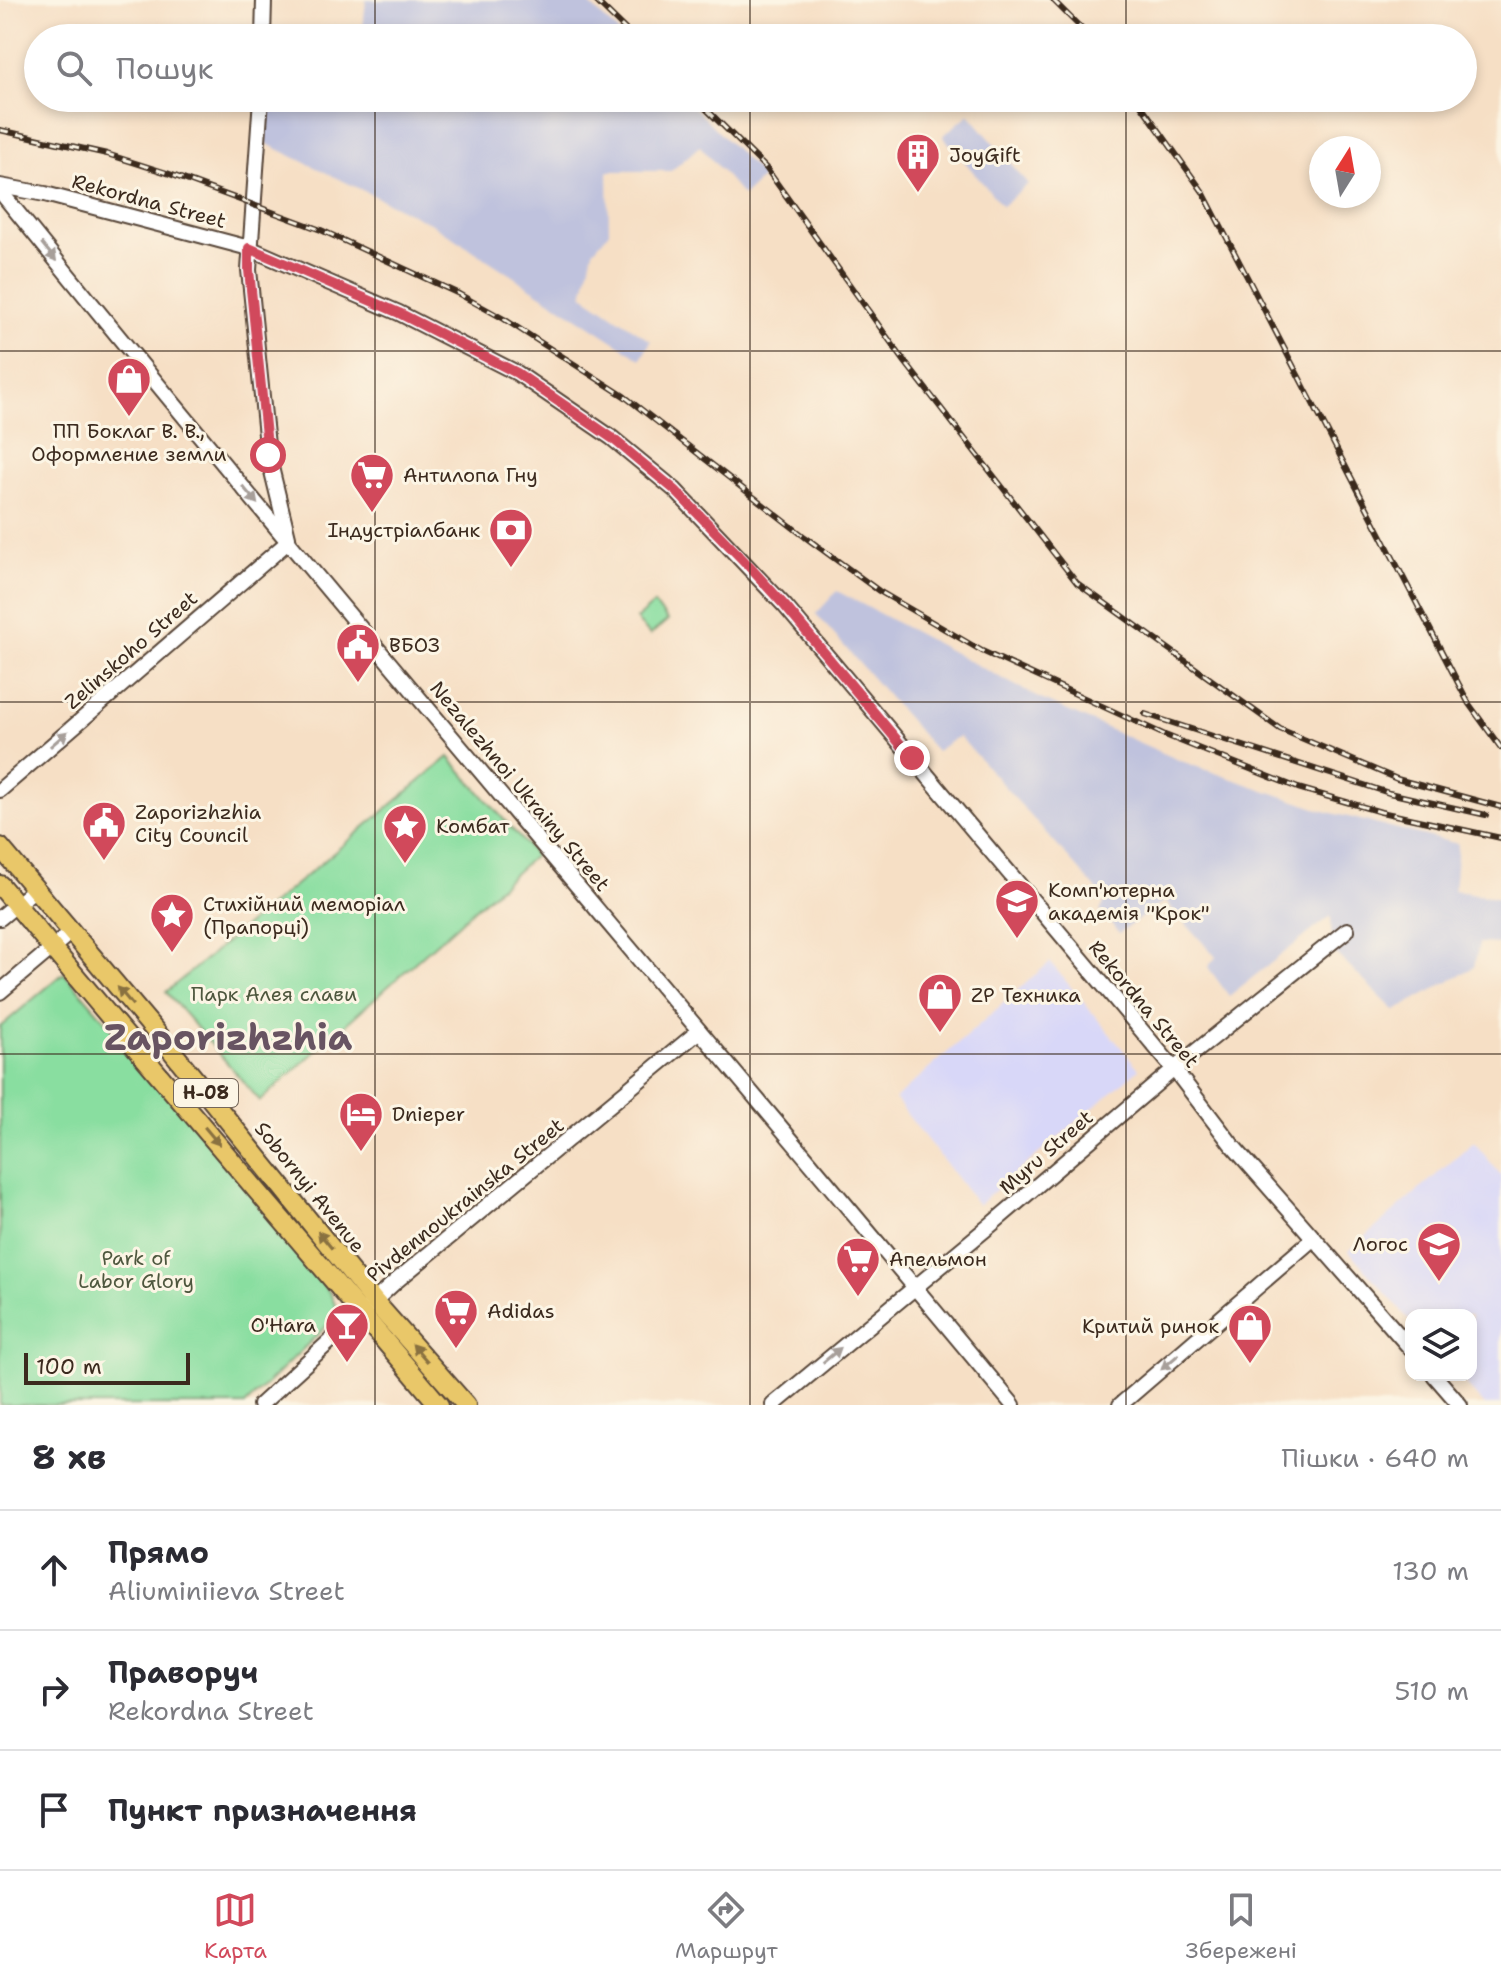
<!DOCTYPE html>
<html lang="uk">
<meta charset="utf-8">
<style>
:root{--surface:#fff;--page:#f2f2f3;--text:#2b2b33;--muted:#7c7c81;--line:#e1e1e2;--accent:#d1495b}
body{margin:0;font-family:"Shantell Sans",sans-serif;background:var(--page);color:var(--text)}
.controls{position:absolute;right:24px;bottom:24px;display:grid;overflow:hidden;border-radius:16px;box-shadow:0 4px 12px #0003}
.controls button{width:72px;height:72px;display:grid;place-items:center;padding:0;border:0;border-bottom:2px solid var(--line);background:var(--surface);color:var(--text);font:40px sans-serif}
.compass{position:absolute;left:1309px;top:136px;width:72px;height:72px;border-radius:50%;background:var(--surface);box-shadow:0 4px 12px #0003;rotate:11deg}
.scale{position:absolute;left:24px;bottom:20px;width:166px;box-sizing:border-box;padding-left:8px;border:4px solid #3b2a1e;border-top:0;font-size:22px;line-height:28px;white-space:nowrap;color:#3b2a1e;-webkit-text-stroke:6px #fcf5e5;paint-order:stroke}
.stop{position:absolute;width:24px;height:24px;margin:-18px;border:6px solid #d1495b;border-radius:50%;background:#fff}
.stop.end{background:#d1495b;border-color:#fff;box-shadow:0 2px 8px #0008}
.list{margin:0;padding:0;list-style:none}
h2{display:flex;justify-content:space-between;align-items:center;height:104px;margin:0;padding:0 32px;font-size:34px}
h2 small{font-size:26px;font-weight:400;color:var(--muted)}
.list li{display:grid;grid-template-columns:52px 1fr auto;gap:24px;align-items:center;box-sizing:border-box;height:120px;padding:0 32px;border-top:2px solid var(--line)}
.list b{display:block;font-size:30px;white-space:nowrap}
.list p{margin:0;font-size:26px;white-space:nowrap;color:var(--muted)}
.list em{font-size:26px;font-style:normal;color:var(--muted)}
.icon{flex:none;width:44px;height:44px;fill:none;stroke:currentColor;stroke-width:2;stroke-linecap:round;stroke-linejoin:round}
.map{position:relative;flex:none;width:1501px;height:1405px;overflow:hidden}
.search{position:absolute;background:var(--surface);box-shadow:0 4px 12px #0003;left:24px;right:24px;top:24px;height:88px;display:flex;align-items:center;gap:20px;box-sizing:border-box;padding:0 28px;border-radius:44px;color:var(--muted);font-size:30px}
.sheet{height:464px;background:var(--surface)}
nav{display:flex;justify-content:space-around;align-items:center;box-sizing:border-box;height:112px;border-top:2px solid var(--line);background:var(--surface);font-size:22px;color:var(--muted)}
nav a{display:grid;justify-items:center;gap:4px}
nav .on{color:var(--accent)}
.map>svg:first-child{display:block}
</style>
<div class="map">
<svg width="1501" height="1405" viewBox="0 0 1501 1405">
<rect width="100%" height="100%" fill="#fcf5e5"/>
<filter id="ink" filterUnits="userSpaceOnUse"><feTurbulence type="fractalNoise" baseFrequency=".0125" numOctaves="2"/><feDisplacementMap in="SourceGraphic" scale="16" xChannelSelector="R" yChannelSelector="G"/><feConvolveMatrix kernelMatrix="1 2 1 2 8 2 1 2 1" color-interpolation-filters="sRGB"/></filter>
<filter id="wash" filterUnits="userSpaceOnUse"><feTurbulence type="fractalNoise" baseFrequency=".006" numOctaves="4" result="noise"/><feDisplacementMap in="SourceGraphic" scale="32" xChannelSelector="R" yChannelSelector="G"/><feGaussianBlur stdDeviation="1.8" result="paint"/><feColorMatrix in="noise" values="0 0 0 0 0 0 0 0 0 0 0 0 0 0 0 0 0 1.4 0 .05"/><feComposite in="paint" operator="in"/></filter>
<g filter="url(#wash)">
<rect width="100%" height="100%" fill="#f6dfc5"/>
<g fill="#d8d7f8">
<path d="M1050,962l89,107 -161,136 -83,-106z"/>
<path d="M1474,1142l27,33v230h-17l-27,-30h14v-60h-60v7l-62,-71z"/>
</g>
<g fill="#bfc2dd">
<path d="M366,0h219l39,38h-290l1,-11h28z"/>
<path d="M275,98h33l24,3 1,-3h352l78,79 -20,19 -43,-50 -29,25h-63l1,61 -16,19 -10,44 68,46 -10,18 -209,-135 -167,-81v-23z"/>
<path d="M969,114l59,70 -26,22 -59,-70z"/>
<path d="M837,591l206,109 138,61 143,50 134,33 -4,46 47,9v45l-22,-1 -5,24 -79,44 -63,-61 -1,-34 -102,80 -21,-29 8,-10 -51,-56 -46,32 -19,-22 6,-11 -147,-164 -23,15 -120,-137z"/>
</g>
<g fill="#89dea0" stroke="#62845f" stroke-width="2">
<path d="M654,604l14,16 -18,15 -14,-16z"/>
<path d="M449,757l86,98 -275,246 -94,-109z"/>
<path d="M64,973l100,115 166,205 9,21 -94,91h-245v-378z"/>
</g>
</g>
<g filter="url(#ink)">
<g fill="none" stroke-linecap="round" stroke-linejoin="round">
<g stroke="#574537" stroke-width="18">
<g id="minor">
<path d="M263,38l1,-38"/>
<path d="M261,98l-12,172 19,185 20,82"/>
<path d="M0,186l45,8 204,54 150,65 118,60 95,65 63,52 110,116 389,463 58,76 179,204"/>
<path d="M0,191c331,410 676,808 1013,1214"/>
<path d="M0,790l289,-249"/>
<path d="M0,918l35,-29"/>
<path d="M0,992l71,-60"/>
<path d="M1434,1375l26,30"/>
<path d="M260,1405l135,-123 304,-251"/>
<path d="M773,1405l220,-182 181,-154 173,-139"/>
<path d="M1120,1405l194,-167"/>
</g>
</g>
<g stroke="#574537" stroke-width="22">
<g id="major">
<path d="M0,847l167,198 207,256 92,104"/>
<path d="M0,885c144,175 293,347 439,520"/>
</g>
</g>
<use href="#minor" stroke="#fff" stroke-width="14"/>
<use href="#major" stroke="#e9c769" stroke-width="18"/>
<g stroke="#3b2a1e" stroke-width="6">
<g id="rail">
<path d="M595,0l39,38"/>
<path d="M1053,0l38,38"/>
<path d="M695,98l71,70 139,194 172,221 203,146 117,50 104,28"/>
<path d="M1136,98l67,94 266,512 32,44"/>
<path d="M0,130l107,24 60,19 154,57 138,64 45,25 120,77 181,141 74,54 103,60 183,84 133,53 83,24 120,26"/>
<path d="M1145,714l244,79 97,22"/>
</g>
</g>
<use href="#rail" stroke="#fcf5e5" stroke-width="3" stroke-dasharray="9" stroke-linecap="butt"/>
</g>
<defs><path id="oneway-solid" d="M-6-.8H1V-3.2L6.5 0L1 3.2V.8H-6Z" transform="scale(2)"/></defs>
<g fill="#a79f9a">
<use href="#oneway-solid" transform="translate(49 252) rotate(51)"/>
<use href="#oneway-solid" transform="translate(250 495) rotate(50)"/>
<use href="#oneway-solid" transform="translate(59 739) rotate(-41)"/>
<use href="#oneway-solid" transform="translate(832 1355) rotate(-40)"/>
<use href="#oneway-solid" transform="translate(1170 1362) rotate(139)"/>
</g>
<g fill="#897140">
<use href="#oneway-solid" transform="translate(125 996) rotate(-130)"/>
<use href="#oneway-solid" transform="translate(212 1136) rotate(50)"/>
<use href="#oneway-solid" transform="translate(325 1240) rotate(-129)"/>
<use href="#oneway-solid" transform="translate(420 1353) rotate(-131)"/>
</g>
</g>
<g fill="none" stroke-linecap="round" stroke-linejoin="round" filter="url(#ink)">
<path stroke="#d1495b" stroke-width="10" d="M268,455l-19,-185v-22l150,65 118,60 95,65 63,52 71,73 39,43 127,152"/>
</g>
<path fill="none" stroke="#3b2a1e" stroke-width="2" stroke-opacity="0.55" d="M375,0v38M750,0v38M1126,0v38M375,98v1307M750,98v1307M1126,98v1307M0,351h1501M0,702h1501M0,1054h1501"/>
<defs>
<g id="building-pin" transform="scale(2.3)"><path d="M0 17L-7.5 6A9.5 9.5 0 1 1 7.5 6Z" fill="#d1495b" stroke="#fcf5e5"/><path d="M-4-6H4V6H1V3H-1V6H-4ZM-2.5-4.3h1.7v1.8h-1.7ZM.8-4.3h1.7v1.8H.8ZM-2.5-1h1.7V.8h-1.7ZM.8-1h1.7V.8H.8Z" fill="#fff"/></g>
<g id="shop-pin" transform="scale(2.3)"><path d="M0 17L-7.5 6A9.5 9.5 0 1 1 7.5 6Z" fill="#d1495b" stroke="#fcf5e5"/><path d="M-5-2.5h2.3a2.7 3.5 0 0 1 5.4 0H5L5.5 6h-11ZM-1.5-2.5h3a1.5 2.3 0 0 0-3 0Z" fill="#fff"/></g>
<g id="supermarket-pin" transform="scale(2.3)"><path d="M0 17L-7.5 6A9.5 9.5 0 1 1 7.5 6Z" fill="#d1495b" stroke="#fcf5e5"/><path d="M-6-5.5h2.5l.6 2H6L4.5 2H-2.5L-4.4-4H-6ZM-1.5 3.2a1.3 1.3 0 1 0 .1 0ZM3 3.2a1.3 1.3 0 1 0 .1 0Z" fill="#fff"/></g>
<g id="bank-pin" transform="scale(2.3)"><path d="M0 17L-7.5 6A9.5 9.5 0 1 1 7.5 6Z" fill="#d1495b" stroke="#fcf5e5"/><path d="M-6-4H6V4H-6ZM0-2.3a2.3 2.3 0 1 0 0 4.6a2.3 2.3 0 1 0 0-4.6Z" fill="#fff"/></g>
<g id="civic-pin" transform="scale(2.3)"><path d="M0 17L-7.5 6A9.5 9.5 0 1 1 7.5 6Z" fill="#d1495b" stroke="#fcf5e5"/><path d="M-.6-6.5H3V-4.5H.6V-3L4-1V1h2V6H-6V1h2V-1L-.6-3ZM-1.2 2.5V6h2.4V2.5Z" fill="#fff"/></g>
<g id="sight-pin" transform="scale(2.3)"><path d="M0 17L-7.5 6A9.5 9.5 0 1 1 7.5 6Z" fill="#d1495b" stroke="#fcf5e5"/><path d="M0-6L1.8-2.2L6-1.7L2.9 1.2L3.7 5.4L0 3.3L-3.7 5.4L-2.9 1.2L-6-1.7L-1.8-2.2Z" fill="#fff"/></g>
<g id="school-pin" transform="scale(2.3)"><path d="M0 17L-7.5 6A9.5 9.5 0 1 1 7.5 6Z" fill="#d1495b" stroke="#fcf5e5"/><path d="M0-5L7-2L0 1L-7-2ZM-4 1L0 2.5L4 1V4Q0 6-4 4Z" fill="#fff"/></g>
<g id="hotel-pin" transform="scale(2.3)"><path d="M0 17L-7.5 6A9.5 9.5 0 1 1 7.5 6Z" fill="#d1495b" stroke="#fcf5e5"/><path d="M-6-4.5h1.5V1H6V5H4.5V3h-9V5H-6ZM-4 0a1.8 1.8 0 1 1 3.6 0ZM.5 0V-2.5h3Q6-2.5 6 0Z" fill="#fff"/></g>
<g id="bar-pin" transform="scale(2.3)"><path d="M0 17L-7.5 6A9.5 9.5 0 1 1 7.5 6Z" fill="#d1495b" stroke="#fcf5e5"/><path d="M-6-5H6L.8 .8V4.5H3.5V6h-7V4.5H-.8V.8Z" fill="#fff"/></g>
</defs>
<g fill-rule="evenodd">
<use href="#building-pin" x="918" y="155"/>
<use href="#shop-pin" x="129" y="379"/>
<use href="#supermarket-pin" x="372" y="475"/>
<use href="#bank-pin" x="511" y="530"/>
<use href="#civic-pin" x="358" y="645"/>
<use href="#civic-pin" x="104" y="823"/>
<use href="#sight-pin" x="405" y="826"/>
<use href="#school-pin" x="1017" y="901"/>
<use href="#sight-pin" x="172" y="915"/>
<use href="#shop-pin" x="940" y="995"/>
<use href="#hotel-pin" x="361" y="1114"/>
<use href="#school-pin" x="1439" y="1244"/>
<use href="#supermarket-pin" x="858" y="1259"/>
<use href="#supermarket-pin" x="456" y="1311"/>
<use href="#bar-pin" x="347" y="1325"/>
<use href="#shop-pin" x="1250" y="1326"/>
</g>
<g text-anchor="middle" stroke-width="6" stroke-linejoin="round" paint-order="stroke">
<rect fill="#fcf5e5" stroke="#75675a" stroke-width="2" x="174" y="1079" width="64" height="28" rx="6"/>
<g font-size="18" font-weight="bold" fill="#3b2a1e">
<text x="206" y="1099">Н-08</text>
</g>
<g font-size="20" fill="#3b2a1e" stroke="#fcf5e5" text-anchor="start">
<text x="949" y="162">JoyGift</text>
<text x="129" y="438" text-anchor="middle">ПП Боклаг В. В.,<tspan x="129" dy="23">Оформление земли</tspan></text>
<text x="403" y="482">Антилопа Гну</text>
<text x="480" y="537" text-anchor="end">Індустріалбанк</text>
<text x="389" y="652">ВБОЗ</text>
<text x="135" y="819">Zaporizhzhia<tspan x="135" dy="23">City Council</tspan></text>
<text x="436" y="833">Комбат</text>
<text x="1048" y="897">Комп'ютерна<tspan x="1048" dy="23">академія "Крок"</tspan></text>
<text x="203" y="911">Стихійний меморіал<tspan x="203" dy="23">(Прапорці)</tspan></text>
<text x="971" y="1002">ZP Техника</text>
<text x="392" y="1121">Dnieper</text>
<text x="1408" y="1251" text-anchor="end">Логос</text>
<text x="889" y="1266">Апельмон</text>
<text x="487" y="1318">Adidas</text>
<text x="316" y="1332" text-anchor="end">O'Hara</text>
<text x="1219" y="1333" text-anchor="end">Критий ринок</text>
</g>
<g font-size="20" fill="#3b2a1e" stroke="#fcf5e5">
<text transform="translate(149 201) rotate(15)" y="7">Rekordna Street</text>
<text transform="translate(131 650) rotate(-41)" y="7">Zelinskoho Street</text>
<text transform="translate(520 786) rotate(50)" y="7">Nezalezhnoi Ukrainy Street</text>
<text transform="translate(1144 1004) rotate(50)" y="7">Rekordna Street</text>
<text transform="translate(1046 1152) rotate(-41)" y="7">Myru Street</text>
<text transform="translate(310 1187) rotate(51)" y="7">Sobornyi Avenue</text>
<text transform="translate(465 1200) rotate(-39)" y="7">Pivdennoukrainska Street</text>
</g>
<g font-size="20" fill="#4e573e" stroke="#fcf5e5">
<text x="274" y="1001">Парк Алея слави</text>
<text x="136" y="1265">Park of<tspan x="136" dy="23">Labor Glory</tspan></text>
</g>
<g font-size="36" font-weight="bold" fill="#685462" stroke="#fcf5e5">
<text x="228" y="1050">Zaporizhzhia</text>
</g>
</g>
</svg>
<div class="controls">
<button><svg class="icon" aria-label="layers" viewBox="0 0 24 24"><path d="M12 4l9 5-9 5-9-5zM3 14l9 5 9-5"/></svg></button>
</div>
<svg class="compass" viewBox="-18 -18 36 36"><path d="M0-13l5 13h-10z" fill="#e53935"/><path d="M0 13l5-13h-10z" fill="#7c7c81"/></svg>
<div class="scale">100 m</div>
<div class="stop" style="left:268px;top:455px"></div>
<div class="stop end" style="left:912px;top:758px"></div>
<div class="search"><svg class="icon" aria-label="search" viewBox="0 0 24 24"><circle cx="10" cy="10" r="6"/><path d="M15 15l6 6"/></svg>Пошук</div>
</div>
<section class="sheet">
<h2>8 хв<small>Пішки · 640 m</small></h2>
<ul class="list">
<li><svg class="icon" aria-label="ahead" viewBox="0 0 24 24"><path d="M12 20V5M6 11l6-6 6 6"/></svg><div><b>Прямо</b><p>Aliuminiieva Street</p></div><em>130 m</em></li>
<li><svg class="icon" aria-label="right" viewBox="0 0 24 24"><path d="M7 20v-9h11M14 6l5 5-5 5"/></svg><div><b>Праворуч</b><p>Rekordna Street</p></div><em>510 m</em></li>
<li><svg class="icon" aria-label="arrive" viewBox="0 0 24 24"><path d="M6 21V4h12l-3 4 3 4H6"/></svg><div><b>Пункт призначення</b></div></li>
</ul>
</section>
<nav>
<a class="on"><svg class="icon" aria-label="map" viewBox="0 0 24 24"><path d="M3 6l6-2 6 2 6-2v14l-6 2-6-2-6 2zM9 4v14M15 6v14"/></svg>Карта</a>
<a><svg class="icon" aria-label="directions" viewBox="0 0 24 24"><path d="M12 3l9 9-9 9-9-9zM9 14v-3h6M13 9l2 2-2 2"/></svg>Маршрут</a>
<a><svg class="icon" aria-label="saved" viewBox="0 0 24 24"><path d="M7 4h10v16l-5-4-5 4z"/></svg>Збережені</a>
</nav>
